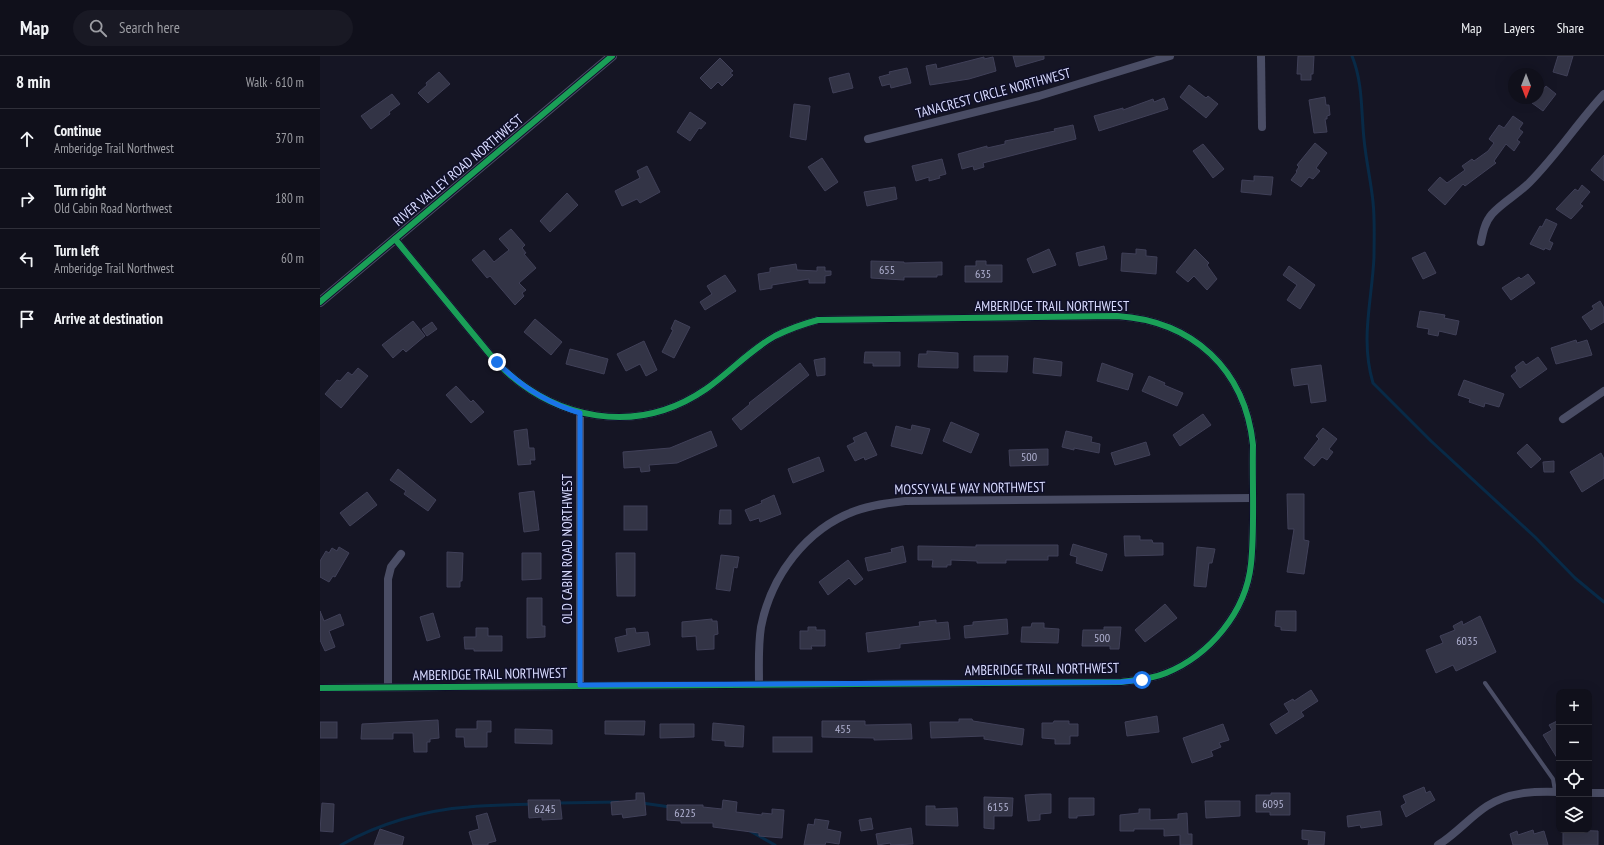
<!DOCTYPE html>
<meta charset="utf-8">
<style>
:root{--surface:#10101b;--page:#191924;--text:#f1f3f6;--muted:#9c9da3;--line:#30303a}
body{margin:0;font-family:"PT Sans Narrow",sans-serif;background:var(--page);color:var(--text)}
.controls{position:absolute;right:12px;bottom:12px;display:grid;overflow:hidden;border-radius:8px;box-shadow:0 4px 16px #0002}
.controls button{width:36px;height:36px;display:grid;place-items:center;padding:0;border:0;border-bottom:1px solid var(--line);background:var(--surface);color:var(--text);font:20px sans-serif}
.compass{position:absolute;left:1188px;top:12px;width:36px;height:36px;border-radius:50%;background:var(--surface);box-shadow:0 4px 16px #0002;rotate:180deg}
.stop{position:absolute;width:12px;height:12px;margin:-9px;border:3px solid #1a73e8;border-radius:50%;background:#fff}
.stop.end{background:#1a73e8;border-color:#fff;box-shadow:0 1px 4px #0008}
.list{margin:0;padding:0;list-style:none}
h2{display:flex;justify-content:space-between;align-items:center;height:52px;margin:0;padding:0 16px;font-size:17px}
h2 small{font-size:13px;font-weight:400;color:var(--muted)}
.list li{display:grid;grid-template-columns:26px 1fr auto;gap:12px;align-items:center;box-sizing:border-box;height:60px;padding:0 16px;border-top:1px solid var(--line)}
.list b{display:block;font-size:15px;white-space:nowrap}
.list p{margin:0;font-size:13px;white-space:nowrap;color:var(--muted)}
.list em{font-size:13px;font-style:normal;color:var(--muted)}
.icon{flex:none;width:22px;height:22px;fill:none;stroke:currentColor;stroke-width:2;stroke-linecap:round;stroke-linejoin:round}
.map{position:relative;flex:none;width:1284px;height:789px;overflow:hidden}
header{display:flex;align-items:center;gap:24px;box-sizing:border-box;height:56px;padding:0 20px;background:var(--surface);border-bottom:1px solid var(--line)}
header strong{font-size:19px}
nav{display:flex;gap:22px;margin-inline-start:auto;font-size:14px}
.search{width:280px;height:36px;background:var(--page);display:flex;align-items:center;gap:10px;box-sizing:border-box;padding:0 14px;border-radius:22px;color:var(--muted);font-size:15px}
main{display:flex}
aside{flex:1;background:var(--surface)}
.map>svg:first-child{display:block}
</style>
<header>
<strong>Map</strong>
<div class="search"><svg class="icon" aria-label="search" viewBox="0 0 24 24"><circle cx="10" cy="10" r="6"/><path d="M15 15l6 6"/></svg>Search here</div>
<nav><a>Map</a><a>Layers</a><a>Share</a></nav>
</header>
<main>
<aside>
<h2>8 min<small>Walk · 610 m</small></h2>
<ul class="list">
<li><svg class="icon" aria-label="ahead" viewBox="0 0 24 24"><path d="M12 20V5M6 11l6-6 6 6"/></svg><div><b>Continue</b><p>Amberidge Trail Northwest</p></div><em>370 m</em></li>
<li><svg class="icon" aria-label="right" viewBox="0 0 24 24"><path d="M7 20v-9h11M14 6l5 5-5 5"/></svg><div><b>Turn right</b><p>Old Cabin Road Northwest</p></div><em>180 m</em></li>
<li><svg class="icon" aria-label="left" viewBox="0 0 24 24"><path d="M17 20v-9H6M10 6l-5 5 5 5"/></svg><div><b>Turn left</b><p>Amberidge Trail Northwest</p></div><em>60 m</em></li>
<li><svg class="icon" aria-label="arrive" viewBox="0 0 24 24"><path d="M6 21V4h12l-3 4 3 4H6"/></svg><div><b>Arrive at destination</b></div></li>
</ul>
</aside>
<div class="map">
<svg width="1284" height="789" viewBox="0 0 1284 789">
<rect width="100%" height="100%" fill="#151524"/>
<g fill="none" stroke-linecap="round" stroke-linejoin="round">
<g stroke="#082a47" stroke-width="3">
<path d="M1032,0c11,27 9,55 12,83 2,22 7,42 9,63 2,18 1,37 1,55 -2,44 -14,82 -1,126l58,58 104,96 40,41 29,24"/>
<path d="M238,747l60,-1"/>
<path d="M322,747l28,4"/>
<path d="M430,775l25,14"/>
<path d="M21,789c37,-21 84,-35 127,-38 21,-2 43,-2 64,-3"/>
</g>
</g>
<g fill="#333446" stroke="#404058">
<path d="M693,0h31v3l-28,8z"/>
<path d="M978,0h16l-1,18h-2v6h-10v-6h-4z"/>
<path d="M1238,0h15l-6,20 -14,-4z"/>
<path d="M664,1v2l9,-2 3,14 -27,8 -39,6 -4,-19 10,-2 1,5z"/>
<path d="M400,2l13,13 -3,2 3,2 -11,11 -4,-4 -7,7 -11,-11z"/>
<path d="M587,12l4,15 -20,5 -1,-4 -8,2 -3,-9 11,-3 -1,-2z"/>
<path d="M119,16l11,12 -22,19 -10,-10 9,-8 -1,-2z"/>
<path d="M529,17l4,15 -20,5 -4,-15z"/>
<path d="M869,29l17,13 2,-2 10,8 -12,14 -26,-21z"/>
<path d="M1226,30l10,8 -13,17 -11,-8z"/>
<path d="M72,38l8,10 -11,8 1,2 -19,15 -10,-13z"/>
<path d="M1005,41l1,8h3l1,10 -3,1v3h-2l2,13 -13,1 -5,-33z"/>
<path d="M844,42l4,11 -69,22 -5,-15 29,-8v2l30,-11 1,3z"/>
<path d="M474,48l16,2 -4,34 -16,-3z"/>
<path d="M370,56l16,11 -5,6 -2,-1 -9,13 -13,-9z"/>
<path d="M1193,60l10,7 -4,6 4,3 -6,8 3,2 -6,9 -8,-7 -12,17 2,2 -31,23 -2,-2 -18,21 -17,-15 12,-13 7,6 18,-13 -3,-4 10,-7 2,2 14,-10 6,-8 -5,-4 10,-14 5,3z"/>
<path d="M753,69l3,14 -93,24 1,4 -10,3 -1,-4 -11,3 -4,-15 29,-8v2l18,-4v-3l50,-10 -1,-2z"/>
<path d="M995,87l12,10 -11,15 4,3 -7,8 -4,-2 -8,10 -10,-7 6,-8 -1,-1 3,-4 -2,-2z"/>
<path d="M883,88l21,25 -11,9 -20,-27z"/>
<path d="M1284,99v26l-13,-11z"/>
<path d="M502,102l16,24 -13,9 -17,-24z"/>
<path d="M622,103l4,15 -7,2 1,2 -11,3v-4l-13,4 -4,-15z"/>
<path d="M327,110l13,26 -20,11 -3,-4 -15,7 -7,-15 25,-13 -3,-7z"/>
<path d="M934,120l19,1 -2,18 -30,-3 1,-12 12,1z"/>
<path d="M1262,129l8,7 -10,12 3,2 -12,13 -15,-10 19,-20 3,2z"/>
<path d="M575,131l2,12 -30,7 -3,-14z"/>
<path d="M247,137l11,12 -28,27 -10,-11z"/>
<path d="M1226,163l11,5 -8,17 4,2 -3,7 -5,-2 -1,2 -14,-6 10,-18 2,1z"/>
<path d="M191,173l14,16 -3,3 4,5 -2,1 12,14 -17,15 7,7 -4,3 2,3 -9,9 -25,-29 -3,2 -15,-18 12,-10 10,12 15,-12 -10,-11z"/>
<path d="M784,190l3,13 -28,7 -3,-13z"/>
<path d="M729,193l7,16 -23,8 -6,-14z"/>
<path d="M816,193l10,1v6l11,1 -1,17 -35,-3 1,-18 14,1z"/>
<path d="M875,193l14,14 -2,2 10,14 -10,11 -13,-14 -6,6 -12,-10z"/>
<path d="M1105,196l11,21 -13,6 -11,-21z"/>
<path d="M551,205l33,1v1l38,-1v13h-5v2h-33v3l-33,-2z"/>
<path d="M656,205h10v4h16v17h-37v-16h11z"/>
<path d="M476,208l1,6 20,1v-4h8v4h6v4l-6,1v7h-16v-4l-37,6v3l-12,2 -2,-16 12,-2v-4z"/>
<path d="M969,210l26,19 -15,24 -13,-9 10,-15 -14,-10z"/>
<path d="M1208,218l7,9 -24,17 -9,-12 17,-11 2,2z"/>
<path d="M405,219l11,16 -31,19 -5,-8 12,-8 -5,-8z"/>
<path d="M1280,245l4,7v14l-13,8 -9,-13 12,-8 -2,-3z"/>
<path d="M1100,255l25,4 -1,3 15,3 -3,14 -17,-4 -1,5 -10,-2 1,-5 -12,-2z"/>
<path d="M215,263l27,23 -11,13 -27,-23z"/>
<path d="M355,264l15,7 -16,31 -12,-6 11,-22 -2,-1z"/>
<path d="M93,265l12,15 -19,16 -3,-3 -10,9 -11,-13z"/>
<path d="M112,266l5,7 -10,7 -5,-7z"/>
<path d="M1256,284l1,3 10,-3 5,15 -36,9 -5,-16z"/>
<path d="M324,285l13,29 -11,6 -6,-12 -14,7 -9,-17z"/>
<path d="M250,293l38,10 -4,15 -38,-10z"/>
<path d="M607,295l31,2v15l-40,-1 1,-13h8z"/>
<path d="M545,296h35v14h-27v-3h-9z"/>
<path d="M654,300h34l-1,16 -33,-1z"/>
<path d="M1218,301l9,12 -27,19 -9,-12 6,-5 -2,-4 8,-6 3,4z"/>
<path d="M505,302v17l-8,1 -3,-16z"/>
<path d="M714,302l28,4 -1,14 -28,-3z"/>
<path d="M480,307l9,12 -68,55 -9,-11 18,-15 -1,-1z"/>
<path d="M782,307l31,11 -5,16 -31,-9z"/>
<path d="M1001,309l5,36 -15,2 -3,-19 -14,2 -3,-17z"/>
<path d="M38,312l10,8 -27,32 -16,-14 12,-14 3,1 8,-9 4,3z"/>
<path d="M829,320l16,7 -1,2 19,8 -6,13 -35,-15z"/>
<path d="M1144,324l40,14 -5,13 -14,-4 -1,4 -15,-5 1,-3 -12,-4z"/>
<path d="M136,330l15,16 2,-2 11,12 -13,11 -25,-28z"/>
<path d="M883,358l8,11 -31,21 -7,-11z"/>
<path d="M631,366l28,12 -8,19 -28,-12z"/>
<path d="M592,369l18,4 -8,25 -31,-8 5,-20 15,4z"/>
<path d="M1003,372l14,11 -8,10 4,3 -6,8 -5,-3 -8,9 -10,-8 15,-19 -3,-3z"/>
<path d="M207,373l2,19h5l1,12h-5l1,4 -13,1 -4,-34z"/>
<path d="M391,375l6,15 -40,17 -28,2 1,6 -9,1 -1,-5 -16,1 -1,-16 47,-4z"/>
<path d="M746,375l26,6 -1,5 9,2 -1,9 -25,-5v2l-12,-3z"/>
<path d="M546,376l11,23 -12,5 -1,-3 -9,4 -8,-15 8,-4 -2,-4z"/>
<path d="M826,386l4,13 -35,10 -4,-12z"/>
<path d="M1207,388l14,15 -10,9 -14,-15z"/>
<path d="M728,393v16l-38,1 -1,-16z"/>
<path d="M1281,397l3,6v19l-22,14 -12,-20z"/>
<path d="M499,401l5,14 -31,12 -5,-14z"/>
<path d="M1234,405v11h-10l-1,-10z"/>
<path d="M78,413l38,31 -8,11 -24,-17 2,-3 -16,-11z"/>
<path d="M214,435l5,39 -15,2 -5,-39z"/>
<path d="M47,436l10,13 -27,21 -10,-13z"/>
<path d="M967,438h17v46l5,1 -5,33 -17,-2 7,-43h-6z"/>
<path d="M454,439l7,19 -21,8 -1,-4 -9,3 -5,-11 17,-7 -1,-2z"/>
<rect x="304" y="450" width="23" height="24"/>
<path d="M400,454h11v14h-12z"/>
<path d="M804,480h16v4h12l1,3h10v12l-38,1z"/>
<path d="M753,488l34,10 -5,17 -26,-8 1,-6 -7,-2z"/>
<path d="M656,489h82v11h-10v4h-42v3h-29v-2l-26,-1v5h-4v2h-15l1,-7h-15v-14l58,1z"/>
<path d="M583,490l3,16 -38,9 -3,-13 27,-6 -1,-3z"/>
<path d="M19,491l10,6 -14,24 -2,-1 -4,6 -9,-5v-16l6,-10 3,2 3,-5 5,3z"/>
<path d="M877,491l18,2 -3,14h-3l-3,24 -12,-1z"/>
<path d="M127,496l16,1 -1,28h-2v6h-13z"/>
<path d="M202,497h19v26l-19,1z"/>
<path d="M296,497h19v43h-18z"/>
<path d="M401,499l18,2 -2,11 -3,-1 -4,24 -14,-2z"/>
<path d="M528,504l15,19 -8,6 -6,-7 -21,17 -9,-13z"/>
<path d="M207,542h15v28h3v11l-18,1z"/>
<path d="M845,548l12,14 -32,24 -10,-12z"/>
<path d="M0,555l4,10 16,-7 4,11 -15,6 6,16 -10,4 -5,-11z"/>
<path d="M956,555h20v20l-15,-1v-3l-6,-1z"/>
<path d="M113,557l7,24 -13,4 -7,-24z"/>
<path d="M1160,560l16,36 -40,19 -3,-6 -17,8 -10,-23 17,-7 -3,-7 15,-6 -2,-4 9,-5 1,4z"/>
<path d="M392,563v2h5l1,13 -4,1v14l-17,1 -1,-14 -14,1v-15z"/>
<path d="M687,563l1,15 -43,4 -1,-12 9,-1v-3z"/>
<path d="M616,564v3l12,-1 2,17 -50,5v4l-32,4 -2,-19 54,-7 -1,-4z"/>
<path d="M712,567h12v5l15,1 -1,14 -37,-1 1,-15h9z"/>
<path d="M488,571h8v3h9v16h-14l1,3h-12v-18h8z"/>
<path d="M784,571h17l-2,22h-9v-3h-28l1,-16h21z"/>
<path d="M156,572h12v8h14v15h-28v-2h-9l-1,-12h12z"/>
<path d="M315,572l1,5 12,-1 2,13 -32,7 -3,-14 12,-3 -1,-6z"/>
<path d="M991,634l7,11 -17,11 3,4 -28,18 -6,-10 19,-12 -5,-8 9,-5 1,2z"/>
<path d="M837,660l2,16 -32,4 -2,-14z"/>
<path d="M639,663h13l1,2 51,8 -2,16 -38,-6v-3l-53,2 -1,-16h29z"/>
<path d="M118,664l1,18 -9,1v3h-3v10h-13l-1,-19h-20v6h-32l1,-15z"/>
<path d="M1239,664v41l-16,-26 9,-5 -3,-5z"/>
<path d="M157,665h14v11h-4v15h-22l-1,-10h-8v-8h21z"/>
<path d="M285,665h40l-1,14 -39,-1z"/>
<path d="M502,665h43v4l46,-1 1,15 -38,1v-2l-52,-1z"/>
<path d="M734,665h15v3h9v12h-8v8h-15v-5l-13,-1v-15h11z"/>
<rect x="0" y="666" width="17" height="16"/>
<path d="M393,667l31,3 -1,21 -18,-1v-5l-13,-1z"/>
<path d="M340,668h34v13l-34,1z"/>
<path d="M903,668l6,16 -10,3 2,4 -10,4 2,5 -21,7 -9,-25z"/>
<path d="M195,673l37,1v14l-37,-1z"/>
<rect x="453" y="681" width="39" height="15"/>
<path d="M1104,731l2,6 4,-2 5,9 -29,17 -5,-11 5,-3 -3,-7z"/>
<path d="M316,737h8l2,22 -23,3 -1,-4 -10,1 -1,-13 25,-2z"/>
<path d="M951,737h19v22h-20v-3h-14v-17h15z"/>
<path d="M721,738h10v19l-11,1v6l-12,1 -3,-26z"/>
<path d="M664,741l29,1 -1,18h-18v13l-10,-1z"/>
<path d="M749,742h25v17l-17,1v2h-8z"/>
<path d="M208,744h32l2,19 -20,1v-3l-13,1z"/>
<path d="M403,744l14,2 -1,10 26,3v-2l10,1v-5l12,1 -2,28 -23,-2v-3l-46,-6v-4h-32v-2l-14,-1v-15h36v2l19,2z"/>
<path d="M885,745h35v15l-34,2z"/>
<path d="M2,747l12,1 -1,28 -13,-1z"/>
<path d="M606,750h9v3l22,-1 1,18 -32,-1z"/>
<path d="M819,753h11v11l28,-1v-5l9,-1 1,21h4v11h-12v-10l-16,1v-7h-30v2h-14v-16l19,-2z"/>
<path d="M1060,755l2,14 -21,3 -1,-3 -12,2 -1,-11z"/>
<path d="M167,757l9,28 -8,2v2h-15l-4,-13 10,-3 -3,-13z"/>
<path d="M551,762l2,11 -12,2 -2,-11z"/>
<path d="M495,763l14,2 -2,8 14,3 -2,12 -13,-2 -1,3h-21l4,-21 6,1z"/>
<path d="M591,772l2,16 -22,1 -1,-2 -12,2 -2,-11z"/>
<path d="M60,773l24,8 -2,8h-28z"/>
<path d="M982,774l23,2 -1,13h-16l1,-5 -7,-1z"/>
<path d="M1213,774l1,4 10,-3 4,14h-35l-3,-11 7,-3 1,4z"/>
<path d="M1243,774l35,1v14h-35z"/>
</g>
<g fill="none" stroke-linecap="round" stroke-linejoin="round">
<path stroke="#4a4d65" stroke-width="4" d="M1165,627l68,96 2,12"/>
<g stroke="#4a4d65" stroke-width="8">
<path d="M941,0l1,71"/>
<path d="M548,83l171,-43 131,-40"/>
<path d="M1161,186c2,-10 4,-20 11,-28 11,-12 26,-20 37,-31 28,-28 49,-61 75,-89"/>
<path d="M260,357v272"/>
<path d="M1243,363l41,-28"/>
<path d="M439,628c0,-19 -1,-38 2,-57 10,-51 45,-98 94,-116 16,-6 33,-8 50,-10l347,-3"/>
<path d="M68,631v-108l3,-12 10,-13"/>
<path d="M0,632l801,-6c15,-2 31,-3 45,-9 44,-18 80,-61 85,-109 4,-37 1,-81 2,-119 -8,-76 -60,-124 -136,-129l-299,4c-15,4 -29,9 -43,16 -25,14 -46,37 -69,53 -70,48 -152,31 -209,-26l-102,-124"/>
<path d="M1269,737h15"/>
<path d="M1118,789c18,-11 32,-28 49,-39 22,-14 47,-15 72,-14"/>
</g>
<path stroke="#4a4d65" stroke-width="10" d="M0,246l292,-246"/>
<g stroke="#0f0f2a" stroke-width="8">
<g id="cycleway">
<path d="M0,246l292,-246"/>
<path d="M0,632l801,-6c15,-2 31,-3 45,-9 44,-18 80,-61 85,-109 4,-37 1,-81 2,-119 -8,-76 -60,-124 -136,-129l-299,4c-15,4 -29,9 -43,16 -25,14 -46,37 -69,53 -70,48 -152,31 -209,-26l-102,-124"/>
</g>
</g>
<use href="#cycleway" stroke="#1a9f57" stroke-width="6"/>
</g>
<g fill="none" stroke-linecap="round" stroke-linejoin="round">
<path stroke="#1a73e8" stroke-width="5" d="M177,306c24,25 50,41 83,51v272l541,-3 21,-2"/>
</g>
<g text-anchor="middle" stroke-width="3" stroke-linejoin="round" paint-order="stroke">
<g font-size="12" fill="#b0b1d1">
<text x="567" y="218">655</text>
<text x="663" y="222">635</text>
<text x="709" y="405">500</text>
<text x="782" y="586">500</text>
<text x="1147" y="589">6035</text>
<text x="523" y="677">455</text>
<text x="953" y="752">6095</text>
<text x="678" y="755">6155</text>
<text x="225" y="757">6245</text>
<text x="365" y="761">6225</text>
</g>
<g font-size="14" fill="#d9dbff" stroke="#0f0f2a">
<text transform="translate(673 37) rotate(-15)" y="5">TANACREST CIRCLE NORTHWEST</text>
<text transform="translate(138 114) rotate(-40)" y="5">RIVER VALLEY ROAD NORTHWEST</text>
<text x="732" y="255">AMBERIDGE TRAIL NORTHWEST</text>
<text transform="translate(650 432) rotate(-1)" y="5">MOSSY VALE WAY NORTHWEST</text>
<text transform="translate(247 493) rotate(-90)" y="5">OLD CABIN ROAD NORTHWEST</text>
<text transform="translate(722 613) rotate(-1)" y="5">AMBERIDGE TRAIL NORTHWEST</text>
<text transform="translate(170 618) rotate(-1)" y="5">AMBERIDGE TRAIL NORTHWEST</text>
</g>
</g>
</svg>
<div class="controls">
<button>+</button>
<button>−</button>
<button><svg class="icon" aria-label="locate" viewBox="0 0 24 24"><circle cx="12" cy="12" r="6"/><path d="M12 2v4M12 18v4M2 12h4M18 12h4"/></svg></button>
<button><svg class="icon" aria-label="layers" viewBox="0 0 24 24"><path d="M12 4l9 5-9 5-9-5zM3 14l9 5 9-5"/></svg></button>
</div>
<svg class="compass" viewBox="-18 -18 36 36"><path d="M0-13l5 13h-10z" fill="#e53935"/><path d="M0 13l5-13h-10z" fill="#9c9da3"/></svg>
<div class="stop" style="left:822px;top:624px"></div>
<div class="stop end" style="left:177px;top:306px"></div>
</div>
</main>
